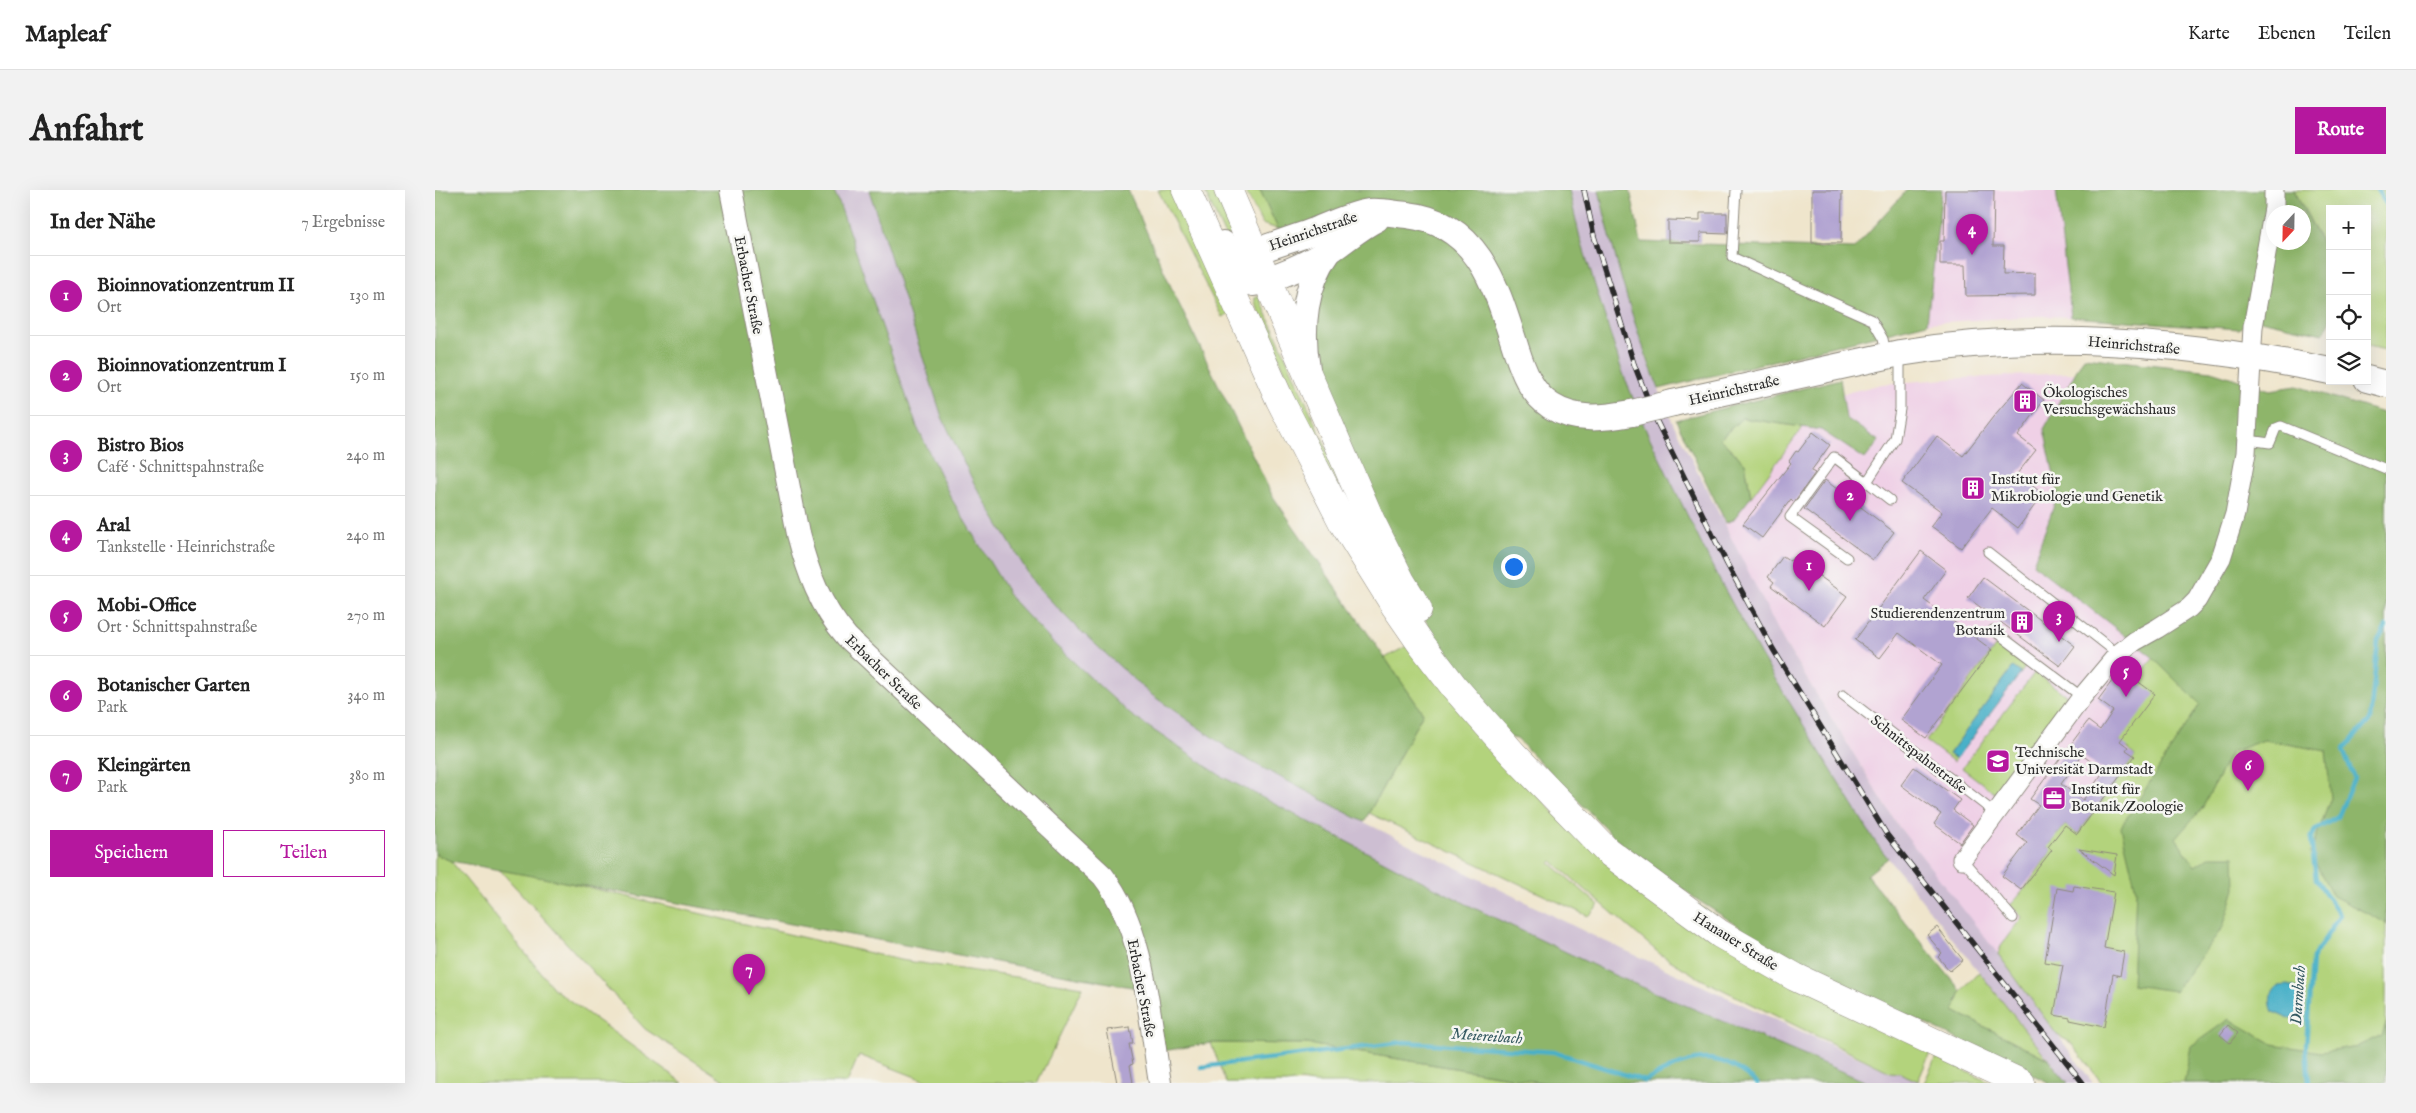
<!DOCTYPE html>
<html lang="de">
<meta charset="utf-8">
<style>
:root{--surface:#fff;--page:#f2f2f2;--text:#222;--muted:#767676;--line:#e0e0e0;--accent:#b5179e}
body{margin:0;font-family:"IM FELL English",serif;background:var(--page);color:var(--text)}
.controls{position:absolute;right:15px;top:15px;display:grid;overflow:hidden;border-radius:0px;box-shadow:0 5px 20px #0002}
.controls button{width:45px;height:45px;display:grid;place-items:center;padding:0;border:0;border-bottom:1px solid var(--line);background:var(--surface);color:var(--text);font:25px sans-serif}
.compass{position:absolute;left:1831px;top:15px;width:45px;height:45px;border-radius:50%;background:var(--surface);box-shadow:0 5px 20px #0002;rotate:202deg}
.you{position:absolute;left:1078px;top:376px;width:18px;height:18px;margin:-12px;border:4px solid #fff;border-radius:50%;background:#1a73e8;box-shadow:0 0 0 8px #1a73e833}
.badge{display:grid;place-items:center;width:32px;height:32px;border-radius:50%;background:var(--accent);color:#fff;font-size:16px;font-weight:700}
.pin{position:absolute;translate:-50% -41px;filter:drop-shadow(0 1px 2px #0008)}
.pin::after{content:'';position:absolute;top:26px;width:18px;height:15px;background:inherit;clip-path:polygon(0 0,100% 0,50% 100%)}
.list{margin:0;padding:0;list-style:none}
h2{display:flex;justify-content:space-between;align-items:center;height:65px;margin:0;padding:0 20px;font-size:21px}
h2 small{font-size:16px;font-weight:400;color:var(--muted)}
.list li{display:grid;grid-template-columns:32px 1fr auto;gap:15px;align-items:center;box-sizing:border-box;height:80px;padding:0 20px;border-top:1px solid var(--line)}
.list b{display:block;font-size:19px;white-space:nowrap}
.list p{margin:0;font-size:16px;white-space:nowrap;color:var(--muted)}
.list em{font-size:16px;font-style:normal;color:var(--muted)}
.actions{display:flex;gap:10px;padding:15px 20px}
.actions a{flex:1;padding:11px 0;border:1px solid var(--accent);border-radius:0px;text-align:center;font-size:18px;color:var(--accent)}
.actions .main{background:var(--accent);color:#fff}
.icon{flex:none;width:28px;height:28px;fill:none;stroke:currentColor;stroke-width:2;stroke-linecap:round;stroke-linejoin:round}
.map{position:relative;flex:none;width:1951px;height:893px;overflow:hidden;border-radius:0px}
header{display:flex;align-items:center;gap:30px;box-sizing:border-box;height:70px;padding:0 25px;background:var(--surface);border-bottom:1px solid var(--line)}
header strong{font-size:24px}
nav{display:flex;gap:28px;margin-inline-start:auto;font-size:18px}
.intro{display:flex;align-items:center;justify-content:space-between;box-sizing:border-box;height:120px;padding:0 30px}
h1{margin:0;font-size:35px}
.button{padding:12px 22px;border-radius:0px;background:var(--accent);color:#fff;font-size:18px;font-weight:700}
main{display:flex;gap:30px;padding:0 30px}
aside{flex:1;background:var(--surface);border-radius:0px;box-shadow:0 5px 20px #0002}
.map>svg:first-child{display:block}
</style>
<header>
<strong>Mapleaf</strong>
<nav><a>Karte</a><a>Ebenen</a><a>Teilen</a></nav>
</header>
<div class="intro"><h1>Anfahrt</h1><a class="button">Route</a></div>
<main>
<aside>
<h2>In der Nähe<small>7 Ergebnisse</small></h2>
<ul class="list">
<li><span class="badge">1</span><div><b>Bioinnovationzentrum II</b><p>Ort</p></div><em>130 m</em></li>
<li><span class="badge">2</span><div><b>Bioinnovationzentrum I</b><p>Ort</p></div><em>150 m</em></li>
<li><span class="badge">3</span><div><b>Bistro Bios</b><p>Café · Schnittspahnstraße</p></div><em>240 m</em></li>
<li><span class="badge">4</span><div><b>Aral</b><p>Tankstelle · Heinrichstraße</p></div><em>240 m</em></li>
<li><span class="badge">5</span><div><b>Mobi-Office</b><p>Ort · Schnittspahnstraße</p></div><em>270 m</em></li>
<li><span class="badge">6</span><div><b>Botanischer Garten</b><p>Park</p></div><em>340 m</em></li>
<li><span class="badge">7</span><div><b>Kleingärten</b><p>Park</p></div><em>380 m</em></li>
</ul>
<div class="actions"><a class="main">Speichern</a><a>Teilen</a></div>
</aside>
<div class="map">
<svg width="1951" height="893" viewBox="0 0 1951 893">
<rect width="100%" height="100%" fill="#f6f6f2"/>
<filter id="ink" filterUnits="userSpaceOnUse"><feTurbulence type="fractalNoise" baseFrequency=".02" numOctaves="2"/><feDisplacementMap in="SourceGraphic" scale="10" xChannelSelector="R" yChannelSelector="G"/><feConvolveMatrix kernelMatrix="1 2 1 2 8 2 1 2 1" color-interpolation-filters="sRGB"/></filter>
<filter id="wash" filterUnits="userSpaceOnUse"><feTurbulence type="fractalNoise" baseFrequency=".0096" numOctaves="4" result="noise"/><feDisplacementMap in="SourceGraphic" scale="20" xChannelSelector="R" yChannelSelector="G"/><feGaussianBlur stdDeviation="1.12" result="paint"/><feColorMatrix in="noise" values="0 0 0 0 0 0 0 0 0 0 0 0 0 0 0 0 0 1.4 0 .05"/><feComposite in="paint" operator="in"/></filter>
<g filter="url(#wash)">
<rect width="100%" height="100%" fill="#efe5cc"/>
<g fill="#efd0e6">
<path d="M1507,0h114l15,127 -31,-1 -113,7z"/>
<path d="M1632,183l165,15 4,62 -179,585 -158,-208 -115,-185 -46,-88 -53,-121 197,-49 64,-5z"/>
</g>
<g fill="#cdbed2">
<path d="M398,0h36l1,2 72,225 33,68 260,268 129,69 234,116 292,134 10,1 23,10h-54l-253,-107 -144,-69 -251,-131 -90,-61 -78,-72 -41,-44 -61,-101 -34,-71 -78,-224z"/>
<path d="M1134,0h30l10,42 38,128 25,61 112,221 115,185 99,127 95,129h-25l-192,-240 -115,-187 -47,-86 -70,-144 -23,-58 -41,-130z"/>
</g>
<g fill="#b3d37b" stroke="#6f7f53">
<path d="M723,0h21l55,121 -12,6z"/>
<path d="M769,0h10l25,55 -8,4z"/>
<path d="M810,0h15l18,39 -16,-5z"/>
<path d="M1859,0h92v160l-19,-4v-137h-37v50z"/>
<path d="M824,106l102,230 -25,-37 -81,-187v-4z"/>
<path d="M1307,228l61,9 -52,70 -6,-34 -25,-24z"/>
<path d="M1951,287v606h-284l-32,-41 -13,-7 -59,-81 4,-10 20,-27 -12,-12c10,-7 33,-43 42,-55l-4,-3 17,-22 13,9 57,-78 -15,-15 16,-61 35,-44z"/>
<path d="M979,452l140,171 376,240 -12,28 -18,-8 -10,-1 -189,-93 -41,-25 -108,-93 -2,2 49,42 -11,11 -219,-103 54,-100 -38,-55z"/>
<path d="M1563,453l29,21 -6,9 -8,-5 -64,86 7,5 -2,3 -28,-21z"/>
<path d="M1600,482l36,27 -75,95 -34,-26z"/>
<path d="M0,664l16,7 103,128 129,94h-248z"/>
<path d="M61,676l404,94 183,27 -46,96h-106l-72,-28 -12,28h-119l-83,-54z"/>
<path d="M1544,782l69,87 -94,-48 7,-20z"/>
<path d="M776,853l96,1 239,39h-233l-13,-2 -14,2h-60z"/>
<path d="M1501,867l55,26h-67z"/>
</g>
<g fill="#8eb56b" stroke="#5c704b" fill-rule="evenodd">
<path d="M0,0h398l6,13 78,224 34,71 61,101 41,44 78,72 90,61 251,131 144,69 253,107h-323l-239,-39 -96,-1 -48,8 -10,-60 -702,-130 -16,-7z"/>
<path d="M434,0h259l48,108 96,197 151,218 -59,109 -129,-69 -86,-60 -77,-70 -38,-40 -59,-98 -33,-68z"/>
<path d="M825,0h309l11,48 41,130 23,58 70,144 47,86 115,187 12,15 -21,17 94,116 -7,20 94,48 20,24h-18l-181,-86 -93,-47 -80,-51 -77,-57 -102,-103 -21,-5 -95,-153 -89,-224v-39l23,-63 -49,-26h-8z"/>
<path d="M1164,0h31l11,52 213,7 53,-59h35l-15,133 -268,66c-26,-64 -45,-132 -60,-199z"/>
<path d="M1621,0h238l36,69v63l-7,12 -67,-15 -17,10 -168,-12zM1838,22h30v30h-30z"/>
<path d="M1649,167l127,14 59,19 27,-4 89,28v509l-53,-27 -23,-43 21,-55 -5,-47 -62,-11 -33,12 -28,55 -27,31 19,28 16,-10h23l1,33 -12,38 -48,64 -43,-6 4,-95 -15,-63 79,-123 -50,-49 -117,-91 25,-70 -14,-65z"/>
<path d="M1405,189l6,39 33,23 -14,18 -44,-29 -79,-12 -22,21 25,24 6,34 -18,23 -7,3 -50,-103z"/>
<path d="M1794,829l44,25 48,8 37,-6 24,-11 4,-12v60h-202l7,-37z"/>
</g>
<g fill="#49b0c8" stroke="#3a6e7a">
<path d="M1578,477l8,6 -65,86 -7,-5z"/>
<path d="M1853,795l10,3 1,21 -3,8 -7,2 -16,-7c-4,-10 -4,-18 4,-26z"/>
</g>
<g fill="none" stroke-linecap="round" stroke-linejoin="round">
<g stroke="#49b0c8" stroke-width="4.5">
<path d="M1942,0l9,14"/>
<path d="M766,877l203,-25 150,10 91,29c46,-24 68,-35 112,2"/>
<path d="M1874,893l-3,-36 6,-88 28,-44 -24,-36 -5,-40 4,-9 23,-13 16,-39 -11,-28 27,-30 8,-79 8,-14"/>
</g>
</g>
<g id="blocks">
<g fill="#b1a3d1" fill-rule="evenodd">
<path d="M1377,0h30l-1,53h-29z"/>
<path d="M1510,0h49l-1,56h11l-1,28 32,-1v22l-69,1 -1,-31h-25v-24h4z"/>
<path d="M1265,23h27v21l-27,-1v9h-32v-22l32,1z"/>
<path d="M1587,193l22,17 -26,36 18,14 -19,24 26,20 -25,34 -26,-20 -31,40 -30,-22 11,-14 -40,-29 35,-47 26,20 30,-39z"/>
<path d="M1378,242l17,13 -19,26 4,2 -21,29 -3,-3 -29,39 -19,-14 48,-61 -2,-2 7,-10 2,1z"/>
<path d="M1390,290l69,52 -21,28 -69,-51z"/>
<path d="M1486,361l25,19 -22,30 68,50 -66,88 -25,-18 41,-55 -43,-32 -19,25 -25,-18z"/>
<path d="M1348,366l7,5 3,-4 54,39 -22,30 -54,-40 3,-4 -6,-5z"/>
<path d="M1548,387l92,69 -15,20 -92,-68z"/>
<path d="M1686,479l34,25 -35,47 8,6 -2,3 9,6 -58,78 -12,-9 -17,22 4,3 -31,40 -19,-14 25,-33 -10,-8 22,-30 -9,-6 58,-78 12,9 13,-19 -15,-11zM1647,565l22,16 -21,29 -22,-16z"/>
<path d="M1479,577l46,33 -7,10 20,15 -13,18 -26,-19 7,-10 -40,-29z"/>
<path d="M1644,659l38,6 -3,20z"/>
<path d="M1639,696l40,6 -10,56 20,4 -4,24 -7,-2 -9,53 -34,-7v-2l-16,-3 9,-50 -18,-3 12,-74 16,3z"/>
<path d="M1502,737l26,33 -13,11 -12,-14 4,-4 -15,-18z"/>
<path d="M1793,835l10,8 -8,10 -10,-8z"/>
<path d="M695,837l3,17h-4l4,20 -3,1 3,18h-16l-10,-53z"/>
</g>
</g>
</g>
<g filter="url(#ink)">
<use href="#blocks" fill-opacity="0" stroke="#8d887c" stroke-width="1"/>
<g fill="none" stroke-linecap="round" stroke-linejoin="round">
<g stroke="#8d887c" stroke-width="11">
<g id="service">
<path d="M1301,0l-4,67 140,63 11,19 3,14"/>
<path d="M1813,250l22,3 6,-15 5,-2 105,43"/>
<path d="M1432,292l23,18"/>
<path d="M1553,362l130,102"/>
<path d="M1412,368l-57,-41 44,-60 33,25 28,-43 5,-30v-53"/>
<path d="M1558,440l89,67"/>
<path d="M1408,505l152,118"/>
<path d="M1527,669l51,59"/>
</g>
</g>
<g stroke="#8d887c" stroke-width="21">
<path id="minor" d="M1527,669l120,-162 36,-43 17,-13 23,-13 31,-20 8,-8 24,-42 14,-44 11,-61 7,-126 21,-119v-18"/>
</g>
<g stroke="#8d887c" stroke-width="24">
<path id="tertiary" d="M296,0l67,344c10,39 22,72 49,103l256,239c42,54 46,140 57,207"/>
</g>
<g stroke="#8d887c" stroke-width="28">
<g id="secondary">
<path d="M788,54l18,34 13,5c27,-7 53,-18 76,-33 16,-10 29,-23 46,-31"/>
<path d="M819,62c19,-7 39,-13 58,-20 18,-7 37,-17 57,-20 12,-1 26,2 38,3 73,8 90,75 109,134 7,22 15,44 35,57 25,16 53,12 81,7"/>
<path d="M872,179c-7,-41 -3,-85 22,-118"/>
<path d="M1932,189l19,5"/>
<path d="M1238,213l227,-50c143,-24 289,-11 430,18"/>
</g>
</g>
<g stroke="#8d887c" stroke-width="29">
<g id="primary">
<path d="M751,0l94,210 62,121 53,85 27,39 33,43 58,66 94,97 113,83 75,43 226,106"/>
<path d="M793,0l143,331 30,60 17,28"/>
</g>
</g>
<use href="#service" stroke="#fff" stroke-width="9"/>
<use href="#minor" stroke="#fff" stroke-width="19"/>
<use href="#tertiary" stroke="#fff" stroke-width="22"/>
<use href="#secondary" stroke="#fff" stroke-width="26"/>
<use href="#primary" stroke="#fff" stroke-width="28"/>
<g stroke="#2b2b2b" stroke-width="5.5">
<path id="rail" d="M1149,0l10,46 40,128 22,56 71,144 46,85 114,186 196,248"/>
</g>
<use href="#rail" stroke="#f6f6f2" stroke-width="4" stroke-dasharray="11" stroke-linecap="butt"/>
<g stroke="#8d887c" stroke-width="28" stroke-linecap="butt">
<path id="secondary-bridge" d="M1197,223l41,-10"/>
</g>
<use href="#secondary-bridge" stroke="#fff" stroke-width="26"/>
</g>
</g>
<defs>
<g id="building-square" transform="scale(1.25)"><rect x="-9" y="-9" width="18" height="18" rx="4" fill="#b5179e" stroke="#f6f6f2"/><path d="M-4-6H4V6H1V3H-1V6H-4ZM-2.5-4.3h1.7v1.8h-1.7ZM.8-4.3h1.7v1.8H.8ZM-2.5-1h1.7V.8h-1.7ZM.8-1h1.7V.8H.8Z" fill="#fff"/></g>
<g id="university-square" transform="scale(1.25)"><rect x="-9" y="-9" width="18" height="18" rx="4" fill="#b5179e" stroke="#f6f6f2"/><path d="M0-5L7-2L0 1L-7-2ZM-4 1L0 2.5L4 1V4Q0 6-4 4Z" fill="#fff"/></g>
<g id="office-square" transform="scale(1.25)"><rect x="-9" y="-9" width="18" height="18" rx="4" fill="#b5179e" stroke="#f6f6f2"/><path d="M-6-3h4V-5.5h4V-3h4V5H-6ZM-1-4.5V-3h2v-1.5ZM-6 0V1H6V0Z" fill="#fff"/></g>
</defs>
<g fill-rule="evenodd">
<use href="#building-square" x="1590" y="211"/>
<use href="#building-square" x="1538" y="298"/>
<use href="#building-square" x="1587" y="432"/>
<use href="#university-square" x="1563" y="571"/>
<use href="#office-square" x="1619" y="608"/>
</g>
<g text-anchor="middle" stroke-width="5" stroke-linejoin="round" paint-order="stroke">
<g font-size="15" fill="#2b2b2b" stroke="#f6f6f2">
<text transform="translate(878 41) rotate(-19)" y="5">Heinrichstraße</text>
<text transform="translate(314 95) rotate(79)" y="5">Erbacher Straße</text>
<text transform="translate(1699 155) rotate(5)" y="5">Heinrichstraße</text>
<text transform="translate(1299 200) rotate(-13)" y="5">Heinrichstraße</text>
<text transform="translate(449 482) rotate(44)" y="5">Erbacher Straße</text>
<text transform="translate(1484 564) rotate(38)" y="5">Schnittspahnstraße</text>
<text transform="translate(1301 751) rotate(32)" y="5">Hanauer Straße</text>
<text transform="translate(707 798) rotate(79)" y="5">Erbacher Straße</text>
</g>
<g font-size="15" fill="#2b2b2b" stroke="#f6f6f2" text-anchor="start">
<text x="1608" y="207">Ökologisches<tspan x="1608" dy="17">Versuchsgewächshaus</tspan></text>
<text x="1556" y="294">Institut für<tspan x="1556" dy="17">Mikrobiologie und Genetik</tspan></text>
<text x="1570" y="428" text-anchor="end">Studierendenzentrum<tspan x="1570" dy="17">Botanik</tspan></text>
<text x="1580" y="567">Technische<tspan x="1580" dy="17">Universität Darmstadt</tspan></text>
<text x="1636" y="604">Institut für<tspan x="1636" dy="17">Botanik/Zoologie</tspan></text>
</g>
<g font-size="16" font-style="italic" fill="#365a62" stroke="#f6f6f2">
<text transform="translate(1862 805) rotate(-86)" y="6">Darmbach</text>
<text transform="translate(1052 845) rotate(4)" y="6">Meiereibach</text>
</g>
</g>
</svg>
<div class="controls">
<button>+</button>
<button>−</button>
<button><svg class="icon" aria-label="locate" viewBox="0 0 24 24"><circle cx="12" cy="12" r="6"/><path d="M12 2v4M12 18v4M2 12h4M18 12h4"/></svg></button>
<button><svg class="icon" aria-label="layers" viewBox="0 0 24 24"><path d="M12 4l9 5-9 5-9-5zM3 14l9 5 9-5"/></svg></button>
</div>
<svg class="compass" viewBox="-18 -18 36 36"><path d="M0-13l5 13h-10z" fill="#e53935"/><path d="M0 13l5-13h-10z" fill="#767676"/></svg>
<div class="you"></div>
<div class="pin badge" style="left:1374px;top:401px">1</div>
<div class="pin badge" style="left:1415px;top:331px">2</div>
<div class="pin badge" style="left:1624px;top:452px">3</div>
<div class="pin badge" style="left:1537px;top:65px">4</div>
<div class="pin badge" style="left:1691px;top:507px">5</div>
<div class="pin badge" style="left:1813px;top:601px">6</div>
<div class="pin badge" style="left:314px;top:805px">7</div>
</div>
</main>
